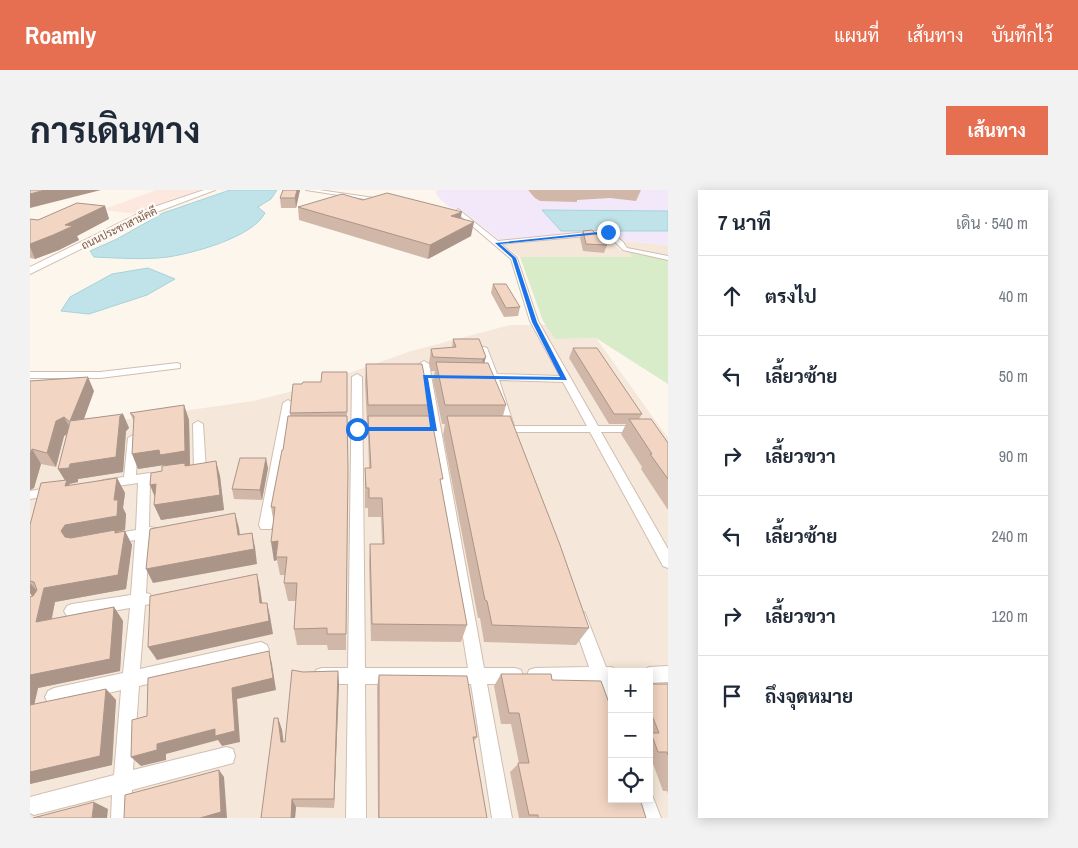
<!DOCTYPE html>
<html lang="th">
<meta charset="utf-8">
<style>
:root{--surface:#fff;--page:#f2f2f3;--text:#1f2937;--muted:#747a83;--line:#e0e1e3;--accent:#e76f51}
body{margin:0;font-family:"Archivo Narrow",Sarabun,sans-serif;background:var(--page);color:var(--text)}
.controls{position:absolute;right:15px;bottom:15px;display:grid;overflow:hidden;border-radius:0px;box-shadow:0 2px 12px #0003}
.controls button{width:45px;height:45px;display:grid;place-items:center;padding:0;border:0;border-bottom:1px solid var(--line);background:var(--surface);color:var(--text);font:25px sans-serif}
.stop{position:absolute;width:15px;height:15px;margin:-11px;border:4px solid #1a73e8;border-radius:50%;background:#fff}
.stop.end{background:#1a73e8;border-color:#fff;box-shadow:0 1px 5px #0008}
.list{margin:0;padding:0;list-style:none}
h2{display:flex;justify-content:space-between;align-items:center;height:65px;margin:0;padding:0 20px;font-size:21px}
h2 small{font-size:16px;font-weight:400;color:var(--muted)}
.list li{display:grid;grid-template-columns:32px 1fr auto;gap:15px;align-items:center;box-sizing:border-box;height:80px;padding:0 20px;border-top:1px solid var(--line)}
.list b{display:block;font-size:19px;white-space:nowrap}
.list em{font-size:16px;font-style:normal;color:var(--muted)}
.icon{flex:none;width:28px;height:28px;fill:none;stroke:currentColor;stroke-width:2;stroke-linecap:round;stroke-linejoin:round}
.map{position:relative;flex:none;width:638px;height:628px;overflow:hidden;border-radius:0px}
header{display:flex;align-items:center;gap:30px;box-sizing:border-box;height:70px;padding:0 25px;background:var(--accent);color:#fff}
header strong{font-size:24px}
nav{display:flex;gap:28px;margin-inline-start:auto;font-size:18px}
.intro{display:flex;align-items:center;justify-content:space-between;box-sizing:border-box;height:120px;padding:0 30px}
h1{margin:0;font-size:35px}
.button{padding:12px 22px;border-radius:0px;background:var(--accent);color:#fff;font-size:18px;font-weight:700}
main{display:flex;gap:30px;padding:0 30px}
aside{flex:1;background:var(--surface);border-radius:0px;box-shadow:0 2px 12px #0003}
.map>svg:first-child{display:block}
</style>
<header>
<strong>Roamly</strong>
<nav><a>แผนที่</a><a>เส้นทาง</a><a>บันทึกไว้</a></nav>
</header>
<div class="intro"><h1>การเดินทาง</h1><a class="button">เส้นทาง</a></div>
<main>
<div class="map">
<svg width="638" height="628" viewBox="0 0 638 628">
<rect width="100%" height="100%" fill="#fdf6ec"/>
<g fill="#f5e8da" fill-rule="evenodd">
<path d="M574,44l17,17 7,1 6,5h-114l-16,-12z"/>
<path d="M593,51l45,4v11l-40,-8z"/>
<path d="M480,135h36l9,14 41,-1 72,100v380h-638v-385l223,-32 60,-15 98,-35zM582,482h37v127h-37z"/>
</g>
<path fill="#fde8e0" d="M126,0h47l-64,24 -37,-4z"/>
<path fill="#f3e8fa" d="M407,0h231v55l-45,-4 -13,-9 -109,9 -38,-30 -14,-4 -11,-10 -2,-4z"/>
<path fill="#d8ecc9" d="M598,62l40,8v124l-72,-46 -41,1 -12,-18 -23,-64h113z"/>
<g fill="#bfe3e8" stroke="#a5d3da">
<path d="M200,0h47l-6,9 -13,8 7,6c-12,24 -71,40 -97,44 -24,3 -50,1 -74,0l-4,-6 27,-12 46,-26z"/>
<path d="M512,20l126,1v20h-107z"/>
<path d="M118,78l27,11 -28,16 -58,19 -28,-3 9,-14 42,-23z"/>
</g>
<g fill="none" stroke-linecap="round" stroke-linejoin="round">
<g stroke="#d1beb0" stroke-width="2">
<g id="street">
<path d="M276,0h13l69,10 -3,2z"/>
<path d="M428,19l40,32 110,-11 15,12 4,6 41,8v4l-45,-10 -16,-16 -106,10 16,14 21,63 60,105h43l5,3 -5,3h-40l67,117v19l-5,-2 -73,-134h-75l-4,2 -12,-3 -1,-2 6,-3 -15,-46 -9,-3 7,-3 -8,-26 1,-2 7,2 10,26 63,2 -30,-55 -19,-62 -55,-47zM469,190l64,2 24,44h-73z"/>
<path d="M394,171l5,3 55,304h31l6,2 2,6 -2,6 -6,2h-28l25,134h-20l-21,-134h-106l1,134h-20l2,-134h-26l-6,-2 -2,-6 2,-6 6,-2h26l4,-291 5,-3 5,3 3,291h103l-49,-304z"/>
<path d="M147,173l3,1v4l-80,10h-70v-6h70z"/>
<path d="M258,210l5,3 -4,23h14l5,3 -5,3 -15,1 -15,92 -2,4h-10l-2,-4 24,-122z"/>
<path d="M168,231l5,3 3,46 -6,4 -6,-4 -1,-46z"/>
<path d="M103,245l5,3 -2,37 14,-2 6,4 -6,4 -1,46 7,1 2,4 -2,4 -7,2 -3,55 4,1 2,5 -2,5 -5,1 -5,64 121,-27 6,3 2,5 -2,5 -6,3 -122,28 -6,84 93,-23 7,2 2,7 -2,7 -101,27 -1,28h-20l1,-23 -78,20 -4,-2v-16l84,-22 7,-85 -67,16 -6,-3 -3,-6 3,-6 6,-3 69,-15 7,-65 -58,10 -5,-2 -3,-5 3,-5 5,-2 59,-9 4,-55 -23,4 -5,-1 -2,-4 2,-4 29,-5 2,-47 -35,5 -6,-4 6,-4 21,-3 4,-39z"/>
<path d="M24,297l4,1 2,3 -2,3 -28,5v-8z"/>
<path d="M550,421l5,2 21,54h6l7,5h-7v44l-6,-3 -11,-30 -60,1 -6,-2 -2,-6 2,-6 6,-2 54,-1 -17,-49 3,-5z"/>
<path d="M638,476v16l-19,1v-11h-7l7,-5z"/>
<path d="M619,601l2,1 10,26h-20l-7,-19h15z"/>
</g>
</g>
<g stroke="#d6c0b0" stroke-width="2">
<path id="secondary" d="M174,0h11l-61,23 -124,61v-7l118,-58z"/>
</g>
<use href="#street" fill="#fff" fill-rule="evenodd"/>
<use href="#secondary" fill="#fff" fill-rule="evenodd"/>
</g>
<g fill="#d1b7a8">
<path d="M253,0h17l-4,18h-15l-1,-10z"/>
<path d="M498,0h113l-5,11 -26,-3 -33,2v2l-37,-1 -5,-3z"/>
<path d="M333,10l97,19 11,17 -43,23 -129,-39 -1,-13z"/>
<path d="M75,16l4,13 -32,17 2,4 -20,10 -24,9 -5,-1v-39l8,1z"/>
<path d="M553,41l24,14 -3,8 -21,-2 -3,-13z"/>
<path d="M463,94l27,23 -2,9 -14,1 -13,-24z"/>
<path d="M423,149h26l5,24 22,42 -3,11 86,212 -13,17 -92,-3 -4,-24h-2l-35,-183 2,-11h-3l-9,-43 2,-10h-4l-2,-8 2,-14 21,-1z"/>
<path d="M543,158l69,66 -3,5 29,24v67l-27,-41 1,-2 -21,-33 5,-10h-17l-40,-66z"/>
<path d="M336,174l64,41 -2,11 39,209 -6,17 -90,-1 -2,-78 1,-19h12l-1,-27h-13v-9h-3v-40h4l-1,-33v-11h-1l-2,-42z"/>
<path d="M317,182l-1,278h-18l-1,-5h-30l-3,-16 2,-28h-8l-4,-18 1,-8h-5l-3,-15 -3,1 -1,-43 -2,-11 19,-91v-3l12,-29 19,-2z"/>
<path d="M0,191l64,10 -10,28 39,-5 6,14 -3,3 -3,41 -45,7v3l-9,2 1,2 47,-8 8,15 -2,15 3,6 -1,16 -9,2 9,-1 7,14 -6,44 -71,13 -3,17 62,-12 9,14 -3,50 -82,17 -4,16 72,-15 10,11 -4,65 -82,19 4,-189 -2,1 -2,-3v-68l35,-45 -7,-11 9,-35 -3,2 -8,31 -15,-3 -7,24 -4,2z"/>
<path d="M154,215l5,15 1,45 30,11 4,34 -63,10 -7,-15 8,-34 2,-5v-1l-26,4 -4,-47 -4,-9z"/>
<path d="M238,278l-6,32 -28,-1 -2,-10z"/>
<path d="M308,481l1,14 -5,123 -38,-1 -1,11h-34l17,-100 4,12 1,12h2l18,-70z"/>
<path d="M471,484l51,6 60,119 34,19h-127l-9,-46 9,-9 -8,-39h-10l-7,-38z"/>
<path d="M349,485l98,62 -3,4 12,77h-108l-1,-131z"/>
<path d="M619,494h19v110l-1,-3h-4l-11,-30h-3z"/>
</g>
<g fill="#aa9588">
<path d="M15,0h56l-71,18v-14z"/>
<path d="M267,0h3l-4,18 -1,-10z"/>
<path d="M75,16l4,13 -32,17 2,4 -20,10 -24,9 -5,-12v-3l35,-19z"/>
<path d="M432,22l-3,13 -8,-9z"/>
<path d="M444,32l-3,14 -43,23 2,-14z"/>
<path d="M456,167l-4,14 -2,2 3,-14z"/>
<path d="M58,187l6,14 -16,44 -8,-14z"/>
<path d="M154,215l5,15 1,46 -24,4 -2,-5 -26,4 -6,-15z"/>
<path d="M93,224l6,14 -3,3 -3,41 -45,7v3l-9,2 6,11 -10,-9 1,-4 -8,-13z"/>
<path d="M34,227l8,14 -8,5 -8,31 -9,-14 9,-32z"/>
<path d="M2,259l9,15 -7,24 -4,2v-36z"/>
<path d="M236,268l2,10 -6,32 -2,-10z"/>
<path d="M186,271l4,15 4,34 -63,10 -7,-15z"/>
<path d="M87,288l8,15 -2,15 3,6 -1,16 -9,2 7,11 2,-12 7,14 -6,44 -71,13 -7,33 -12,-13 8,-34 27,-42 -10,-15 4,-6 49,-25z"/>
<path d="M126,294v16l-6,-15z"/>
<path d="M205,323l4,15 3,22 -4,-15z"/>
<path d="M222,343l3,14 2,17 -104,19 -7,-14z"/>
<path d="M248,351l-2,16 1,3 -3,1 -3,-19z"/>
<path d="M227,384l3,14 4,28 -4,-13z"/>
<path d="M0,393l10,11 -8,2 -2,-3z"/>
<path d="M237,413l3,13 3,18 -116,26 -9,-13z"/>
<path d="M84,417l9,14 -3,50 -82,17 -7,31 -1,-1v-43z"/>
<path d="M239,461l3,13 4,26 -39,9 3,43 -18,4 -4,-6 -52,14v6l-25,6 -10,-9 26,-13 75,-56z"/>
<path d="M308,481l1,14 -5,123v-9z"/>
<path d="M76,499l10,11 -4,65 -82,19v-12z"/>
<path d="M248,528l4,12 3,23 -4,-11z"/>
<path d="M189,580l5,7 3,41h-27z"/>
<path d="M262,609l4,8 -1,11h-4z"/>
<path d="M64,612l14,7 -1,9h-15z"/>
</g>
<g fill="#f3d5c3" stroke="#aa9588">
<path d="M0,0h15l-15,4z"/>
<path d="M253,0h14l-2,8h-15z"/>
<path d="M357,3l75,19 -11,4 23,6 -44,23 -132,-38 44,-13 21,6z"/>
<path d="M47,13l28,3 -40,19 8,1 -20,9 -23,9v-25l8,1z"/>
<path d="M562,40l15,15 -21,-1 -3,-13z"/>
<path d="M463,94h13l14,23 -14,1z"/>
<path d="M423,149h26l7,18 -3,2 -50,-2 -2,-8 25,-2z"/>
<path d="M543,158h24l45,66h-28z"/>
<path d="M406,172l52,1 18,42h-61z"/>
<path d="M336,174h56l8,41h-62z"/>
<path d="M292,182h25v40l-57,1 3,-29h9l1,-2h18z"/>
<path d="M58,187l-18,44 53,-7 -3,2 -4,41 -46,7 -1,4 -11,1 12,-47 -6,-5 -8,4 -9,32 -15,-4 -2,5v-73z"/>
<path d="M154,215l1,46 -25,4 -1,-5 -27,4 2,-38 -4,-3z"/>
<path d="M258,226h59l1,53 -2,165h-19v-6l-33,1 3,-46h-13l3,-26h-11l2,-16 -7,1 4,-35h-4l11,-57h1z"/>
<path d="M338,226h63l12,63h-3l27,146 -95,-1 -2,-80h14l-2,-46h-13v-10h-3l-1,-20h6z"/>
<path d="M417,226h63l50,129 29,83 -97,-3 -5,-24 -2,-1z"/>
<path d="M599,229h22l17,24v36l-18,-25h2z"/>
<path d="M210,268h26l-6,32 -28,-1z"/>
<path d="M186,271l4,34 -66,10 2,-21 -6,1 1,-12 11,-2v-5l23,-3v3z"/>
<path d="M87,288l-3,22h4l-1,16 -52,9 -4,6 4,6 6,1 44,-8v3l10,-2 -7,44 -74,13 -8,34 78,-15 -4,52 -80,16v-78l3,-1 4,-6 -3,-8 -4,-1v-56l11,-42 26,-3 -2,6z"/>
<path d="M205,323l3,22 14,-2 2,16 -108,20 4,-40z"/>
<path d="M227,384l3,29h7l2,18 -121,26 2,-51z"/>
<path d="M239,461l4,27 -41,10 3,43 -20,5v-7l-58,15v6l-26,7 1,-37 15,-4 1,-38z"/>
<path d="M262,480l11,2 35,-1 -4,128h-42l-1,19h-30l13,-100h4l3,24h4z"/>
<path d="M471,484h50l1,6 49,1 11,30v88h28l6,19h-108v-3h-9l-11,-52h11l-10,-50h-10z"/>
<path d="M349,485l88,1 10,61h-4l14,81h-108z"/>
<path d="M619,494h19v71l-1,-3h-9l-7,-19h8l-10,-25z"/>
<path d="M76,499l-6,67 -70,16v-67z"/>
<path d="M189,580l2,42 -21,6h-76l1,-23z"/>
<path d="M64,612l-2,16h-59z"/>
</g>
<path fill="#1a73e8" d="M578,41l2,2 -110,11 16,14 21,64 30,58 -139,-2 9,53h-83l-1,-2 4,-2h73l-7,-52 137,2 -28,-55 -20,-64 -17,-15z"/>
<g text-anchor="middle" stroke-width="4.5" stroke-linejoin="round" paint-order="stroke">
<g font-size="11" fill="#7a5c4d" stroke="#fffaf3">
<text transform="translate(89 38) rotate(-26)" y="4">ถนนประชาสามัคคี</text>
</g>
</g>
</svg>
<div class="controls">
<button>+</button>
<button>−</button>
<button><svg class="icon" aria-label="locate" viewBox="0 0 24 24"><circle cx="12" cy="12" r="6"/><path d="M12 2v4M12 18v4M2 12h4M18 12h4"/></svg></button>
</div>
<div class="stop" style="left:327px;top:239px"></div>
<div class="stop end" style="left:578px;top:42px"></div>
</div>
<aside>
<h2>7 นาที<small>เดิน · 540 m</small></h2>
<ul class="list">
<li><svg class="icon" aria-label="ahead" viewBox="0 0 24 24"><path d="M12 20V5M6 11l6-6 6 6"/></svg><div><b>ตรงไป</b></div><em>40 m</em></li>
<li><svg class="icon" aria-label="left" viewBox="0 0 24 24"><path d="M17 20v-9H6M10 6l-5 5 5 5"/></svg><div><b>เลี้ยวซ้าย</b></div><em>50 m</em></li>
<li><svg class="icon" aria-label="right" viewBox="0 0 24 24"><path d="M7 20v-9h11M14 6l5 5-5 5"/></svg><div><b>เลี้ยวขวา</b></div><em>90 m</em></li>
<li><svg class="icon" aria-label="left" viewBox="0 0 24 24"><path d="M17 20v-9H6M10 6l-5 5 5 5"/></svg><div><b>เลี้ยวซ้าย</b></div><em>240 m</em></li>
<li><svg class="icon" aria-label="right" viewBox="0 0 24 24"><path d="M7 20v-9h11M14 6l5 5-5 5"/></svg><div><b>เลี้ยวขวา</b></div><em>120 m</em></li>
<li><svg class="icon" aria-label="arrive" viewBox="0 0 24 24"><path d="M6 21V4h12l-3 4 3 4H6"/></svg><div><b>ถึงจุดหมาย</b></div></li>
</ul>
</aside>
</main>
